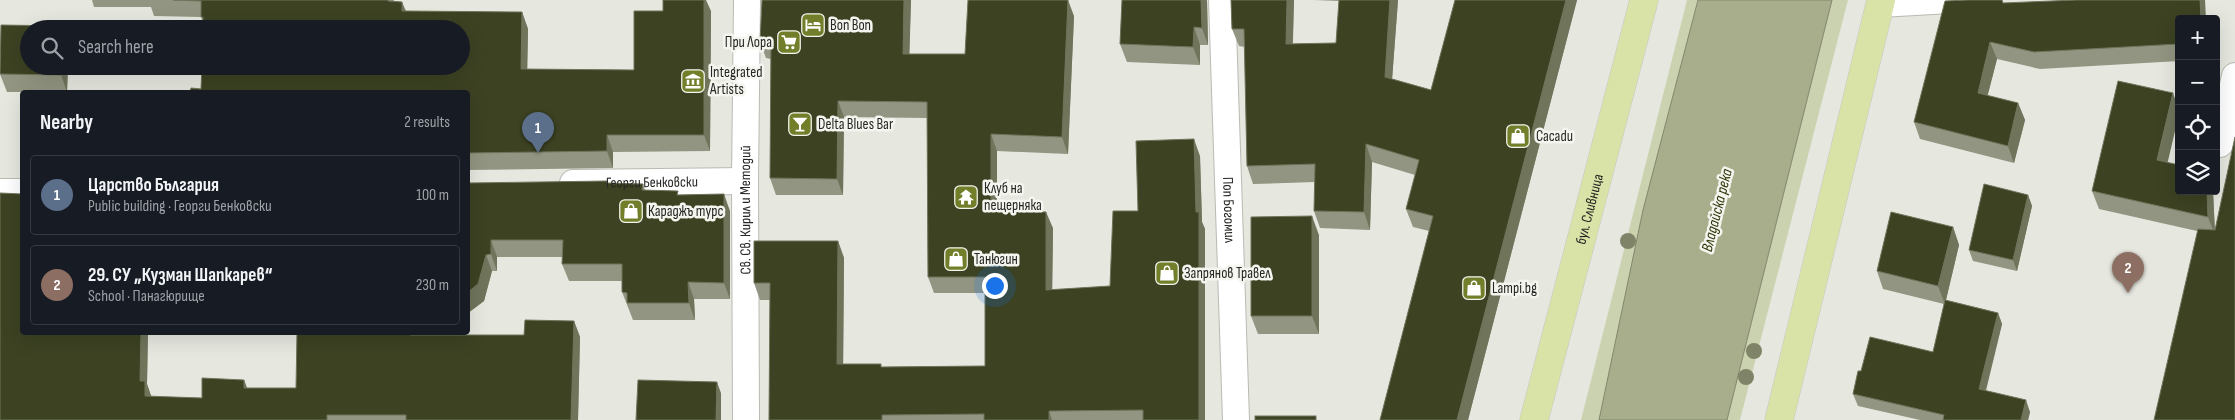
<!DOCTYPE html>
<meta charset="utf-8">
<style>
:root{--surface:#171b24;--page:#20242c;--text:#f1f3f6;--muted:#9ea1a6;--line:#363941;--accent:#727e2a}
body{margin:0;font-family:"Sofia Sans Condensed",sans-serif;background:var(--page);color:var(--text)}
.controls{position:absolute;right:15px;top:15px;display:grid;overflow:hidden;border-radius:5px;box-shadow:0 5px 20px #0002}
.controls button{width:45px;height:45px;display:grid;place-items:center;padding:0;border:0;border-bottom:1px solid var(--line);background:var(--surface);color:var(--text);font:25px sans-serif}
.you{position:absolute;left:994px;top:285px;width:18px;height:18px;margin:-12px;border:4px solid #fff;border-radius:50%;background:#1a73e8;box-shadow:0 0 0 8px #1a73e833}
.badge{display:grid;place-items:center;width:32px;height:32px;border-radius:50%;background:var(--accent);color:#fff;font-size:16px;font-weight:700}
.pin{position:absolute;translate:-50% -41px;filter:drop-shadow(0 1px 2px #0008)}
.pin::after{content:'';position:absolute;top:26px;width:18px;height:15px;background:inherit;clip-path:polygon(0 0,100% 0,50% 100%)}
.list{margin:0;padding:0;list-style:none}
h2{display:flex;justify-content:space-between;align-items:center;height:65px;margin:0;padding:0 20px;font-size:21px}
h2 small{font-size:16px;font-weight:400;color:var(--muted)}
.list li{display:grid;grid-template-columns:32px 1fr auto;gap:15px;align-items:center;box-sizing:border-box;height:80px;margin:0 10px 10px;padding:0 10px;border:1px solid var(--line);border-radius:5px}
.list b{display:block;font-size:19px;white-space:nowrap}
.list p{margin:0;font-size:16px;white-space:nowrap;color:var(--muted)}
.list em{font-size:16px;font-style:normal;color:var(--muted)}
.icon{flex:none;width:28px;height:28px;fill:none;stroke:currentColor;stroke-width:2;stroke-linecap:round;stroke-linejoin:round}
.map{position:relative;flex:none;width:2235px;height:420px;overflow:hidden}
.search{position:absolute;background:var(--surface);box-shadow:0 5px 20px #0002;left:20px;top:20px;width:450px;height:55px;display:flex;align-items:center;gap:12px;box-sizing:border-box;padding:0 18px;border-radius:28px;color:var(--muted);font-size:19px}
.panel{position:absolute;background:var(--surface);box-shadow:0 5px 20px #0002;left:20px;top:90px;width:450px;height:245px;border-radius:5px}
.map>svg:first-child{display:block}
</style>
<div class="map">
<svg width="2235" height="420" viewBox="0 0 2235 420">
<rect width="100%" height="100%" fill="#e6e8e0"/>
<g fill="#cbd2b0">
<path d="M1687,0h11l-55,210 -44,210h-18z"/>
<path d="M1832,0h16l-108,420h-13z"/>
</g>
<path fill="#a8ae8b" stroke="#81866c" d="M1698,0h134l-105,420h-128l44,-210z"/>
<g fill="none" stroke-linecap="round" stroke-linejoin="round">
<g stroke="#b9bbb3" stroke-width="28">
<g id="street">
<path id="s1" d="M1222,0l14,420"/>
<path d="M1880,4l70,-4"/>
<path d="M2220,144l15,-68"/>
<path id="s2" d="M573,183l172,-2"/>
<path d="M0,192h22"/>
<path id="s3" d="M746,420l-1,-239 2,-181"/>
</g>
</g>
<g stroke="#c7c7c6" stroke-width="29">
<g id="primary">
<path id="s4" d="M1534,420l110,-420"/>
<path d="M1779,420l102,-420"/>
</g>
</g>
<use href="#street" stroke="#fff" stroke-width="26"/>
<use href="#primary" stroke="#d9e2a7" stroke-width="28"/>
</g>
<g fill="#7f8367">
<circle cx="1628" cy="241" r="8"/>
<circle cx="1754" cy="351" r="8"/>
<circle cx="1746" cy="377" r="8"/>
</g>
<g fill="#919581">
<path d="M92,0h302v1l8,1 4,9 116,1 6,17 -1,40 107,1 77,-59 -1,140 -97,1v16l-145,2v-78l-267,-3 2,-66 -2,-6 -47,-1 -3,-9h-57z"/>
<path d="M911,0l-2,54h56l109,-38 -6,138 -71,-3v60l56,17 -1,62 58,-4 28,-75 62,-55 2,66 3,7v191h-436l1,-120h-10l-6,-17 84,-42 6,17 -1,106 39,3 103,-1v-73h-51l-6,-16 -1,-159 -83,-1 -1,78h-67l-6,-17 1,-119 -5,-1 -6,-16z"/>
<path d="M1122,0h85l1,45h-8v20l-73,-3 -7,-18z"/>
<path d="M1231,0h63l-1,44 43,-1 3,-42 -25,-1h84l-6,79 39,11 24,-90h122l-109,420h-88l49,-189 -16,-4 -7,-18 9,-34 -43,-13 -2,68 -50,-2 -6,-17 1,-29 -62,2 -6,-18 -2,-119 -6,-1 -7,-17z"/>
<path d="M2004,3l175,16v42l-139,8 -43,-10 -10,37 31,7 7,17 -11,43 -94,-24 -6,-17z"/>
<path d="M1,25l61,1 1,3h-34v37h39l-1,26h-60l-7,-18z"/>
<path d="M2168,162l11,29h34l2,39 20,190 -38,-189 -98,-22 -7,-18z"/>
<path d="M468,183l175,1 2,6 34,5 51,16v88h-36l1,21h-62l-11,-28v-11h-53l-7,-17 1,-7h-66v14h-5l-8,30 -16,12z"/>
<path d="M2028,195l4,11 -15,65 -44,-10 -4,-11z"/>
<path d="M1953,227l6,18 -13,55 52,13 4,11 -16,67 44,21 -2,8h-108l-62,-14 -5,-12 8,-23 72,-19 11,-48 -61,-15 -6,-18z"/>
<path d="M1319,235v99h-61l-7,-18z"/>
<path d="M574,321l6,16 -2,83h-578l22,-88h126l-1,52 4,13 51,1 42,-18 3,8h49l146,-56 -4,3h86z"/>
</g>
<g fill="#6f745b">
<path d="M704,0h2l5,11 -1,140 -6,-16z"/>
<path d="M904,0h7l-2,71 -6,-17z"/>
<path d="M1068,0l6,16 -6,138 -6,-17z"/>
<path d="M1201,0h6l1,45 -6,-17z"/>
<path d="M1287,0h7l-2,62 -6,-18z"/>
<path d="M1390,0h8l-7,94 -6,-17z"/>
<path d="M1566,0h11l-109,420h-11z"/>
<path d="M2200,0h5l1,19h-5z"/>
<path d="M402,2l6,16 -6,-7z"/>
<path d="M522,12l6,17 -1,57 -6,-17z"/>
<path d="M1194,27l6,18v20l-7,-18z"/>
<path d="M1990,42l7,17 -13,51 -6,-17z"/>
<path d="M61,66h7l-1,26 -6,-17z"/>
<path d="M2173,93l6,17v4l-15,64 -7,-18z"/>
<path d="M838,101l6,16 -1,78 -6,-16z"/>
<path d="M2018,103l7,17 -11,43 -6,-17z"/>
<path d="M991,134l6,17v77l-6,-17z"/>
<path d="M607,135l6,17v16l-6,-17z"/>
<path d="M1194,139l6,17 2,66 3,7v191h-6l-3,-208z"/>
<path d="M1366,144l6,18 -2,68 -6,-18z"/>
<path d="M2207,191h6l2,44 -7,-18z"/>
<path d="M724,194l6,17v88l-6,-16z"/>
<path d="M2028,195l4,11 -15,65 -4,-11z"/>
<path d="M1046,212l7,16 -1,79 -6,-17z"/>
<path d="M1312,216l7,19v99l-7,-18z"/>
<path d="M1953,227l6,18 -14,59 -7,-18z"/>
<path d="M491,240l6,17v14l-6,-17z"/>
<path d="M838,241l6,17 -1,123 -6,-17z"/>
<path d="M486,255l6,16 -8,30 -16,12v-21z"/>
<path d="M688,282l6,17 1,21 -6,-17z"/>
<path d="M1998,313l4,11 -19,77 -4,-12z"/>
<path d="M574,321l6,16 -2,83h-7z"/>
<path d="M141,332h7l-1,52 5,14 -7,-2 -5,-15z"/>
<path d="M413,332h29l-26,20 -6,-17z"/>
<path d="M244,380l6,16 -6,-8z"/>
<path d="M717,382l4,11v27h-5z"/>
<path d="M2026,400l4,12 -2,8h-7z"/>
<path d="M1049,411l3,9h-3z"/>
</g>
<g fill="#3c4222" stroke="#6f745b">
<path d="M173,0h215v1l14,1v9l120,1 -1,57 113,1v-59h29v-11h41v135h-97v16l-139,2v-61h-278l1,-4 10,1 1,-23h259v-37h-258v-12h-2v-16z"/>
<path d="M762,0h142l-1,54h62l3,-54h100l-6,137 -71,-3v77l55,1v78l64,-4 3,-75h25l-2,-70 58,-2 2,73h3v208h-56v-10l-94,1v9h-65v-6l-102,1v5h-113l1,-137h-16v-42h84l-1,123h44v3l104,-1v-89h-57l-1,-175 -89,-1 -1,78 -67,-1 1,-136h-11z"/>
<path d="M1122,0h79l1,28 -8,-1 -1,20 -73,-3z"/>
<path d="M1231,0h56l-1,44 50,-1 3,-43h51l-5,77 46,13 24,-90h111l-109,420h-77l53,-204 -27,-7 13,-49 -53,-16 -2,68 -50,-1 1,-47 -68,2 -3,-137h-12z"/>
<path d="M1968,0h34l1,3 73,-3h124l1,19h-22v25l-145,8 -44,-10 -12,51 40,10 -10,43 -94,-24 31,-121z"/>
<path d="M1,25l61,1v3h-33v37h32v9l-61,-1z"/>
<path d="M2118,81l55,12 -16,67 22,5v26h28l1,26 -116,-26z"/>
<path d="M2235,137v283h-81l44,-191 17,1z"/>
<path d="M607,181v2l36,1 -1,6 36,1 -1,4 47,-1v89l-36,-1 1,21h-62v-10l-5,-1v-28h-60l1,-24h-72v14l-5,1 -8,29 -10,8v-109z"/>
<path d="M1984,184l44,11 -15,65 -44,-10z"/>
<path d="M0,193l22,1v138h119l-1,49h5v15l57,2v-20l42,2v8h52l1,-56h116l-3,3h114l1,-15 49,1 -3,99h-165v-5h-79v5h-327z"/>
<path d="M1891,212l62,15 -15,59 -61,-15z"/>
<path d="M1312,216v100h-61v-99z"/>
<path d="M1945,300l53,13 -19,76 47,11 -5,20h-78l1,-5 -91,-21 5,-23h3l9,-34 63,15z"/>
<path d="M638,380l79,2 -1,38h-80z"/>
<rect x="1255" y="416" width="61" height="4"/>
</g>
<defs>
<g id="hotel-square" transform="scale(1.25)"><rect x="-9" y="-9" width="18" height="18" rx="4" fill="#727e2a" stroke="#f4f5ee"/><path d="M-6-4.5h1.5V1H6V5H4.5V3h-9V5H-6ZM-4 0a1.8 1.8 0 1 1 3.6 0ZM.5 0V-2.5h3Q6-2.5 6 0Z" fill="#fff"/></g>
<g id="supermarket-square" transform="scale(1.25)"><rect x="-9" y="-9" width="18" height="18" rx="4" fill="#727e2a" stroke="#f4f5ee"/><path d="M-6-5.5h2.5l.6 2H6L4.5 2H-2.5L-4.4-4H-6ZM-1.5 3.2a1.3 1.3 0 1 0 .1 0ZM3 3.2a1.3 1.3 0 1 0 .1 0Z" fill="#fff"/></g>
<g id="museum-square" transform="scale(1.25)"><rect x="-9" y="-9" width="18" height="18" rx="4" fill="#727e2a" stroke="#f4f5ee"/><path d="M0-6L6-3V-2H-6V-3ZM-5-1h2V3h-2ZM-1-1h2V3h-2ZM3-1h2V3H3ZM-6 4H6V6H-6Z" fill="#fff"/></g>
<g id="bar-square" transform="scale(1.25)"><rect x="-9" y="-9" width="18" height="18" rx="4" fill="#727e2a" stroke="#f4f5ee"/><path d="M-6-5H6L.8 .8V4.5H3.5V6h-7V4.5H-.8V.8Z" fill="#fff"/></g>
<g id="shop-square" transform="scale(1.25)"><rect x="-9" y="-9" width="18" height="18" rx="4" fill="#727e2a" stroke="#f4f5ee"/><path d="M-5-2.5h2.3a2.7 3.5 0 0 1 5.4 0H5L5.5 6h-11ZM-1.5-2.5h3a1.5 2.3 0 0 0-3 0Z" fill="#fff"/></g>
<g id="temple-square" transform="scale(1.25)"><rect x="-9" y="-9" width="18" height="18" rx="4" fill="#727e2a" stroke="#f4f5ee"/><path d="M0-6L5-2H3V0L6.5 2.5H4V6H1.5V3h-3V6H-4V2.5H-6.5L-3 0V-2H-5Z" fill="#fff"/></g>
</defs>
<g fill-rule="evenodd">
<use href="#hotel-square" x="813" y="25"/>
<use href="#supermarket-square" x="789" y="42"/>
<use href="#museum-square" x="693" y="81"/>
<use href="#bar-square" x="800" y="124"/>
<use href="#shop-square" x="1518" y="136"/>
<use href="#temple-square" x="966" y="197"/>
<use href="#shop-square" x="631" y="211"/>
<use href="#shop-square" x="956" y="259"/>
<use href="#shop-square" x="1167" y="273"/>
<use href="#shop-square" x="1474" y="288"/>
</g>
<g text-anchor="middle" stroke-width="5" stroke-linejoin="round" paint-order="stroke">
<g font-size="15" fill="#262724" stroke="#f4f5ee" text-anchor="start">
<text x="830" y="30">Bon Bon</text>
<text x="772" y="47" text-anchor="end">При Лора</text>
<text x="710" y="77">Integrated<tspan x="710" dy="17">Artists</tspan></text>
<text x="818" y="129">Delta Blues Bar</text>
<text x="1536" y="141">Cacadu</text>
<text x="984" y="193">Клуб на<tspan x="984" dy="17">пещерняка</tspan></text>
<text x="648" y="216">Караджъ турс</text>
<text x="974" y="264">Танюгин</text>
<text x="1184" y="278">Запрянов Травел</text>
<text x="1492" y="293">Lampi.bg</text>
</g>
<g font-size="15" fill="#262724" stroke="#f4f5ee">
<text dy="5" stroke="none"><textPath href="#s2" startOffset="79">Георги Бенковски</textPath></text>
<text dy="5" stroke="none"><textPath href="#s3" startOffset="210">Св. Св. Кирил и Методий</textPath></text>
<text dy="5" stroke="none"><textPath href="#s1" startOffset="210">Поп Богомил</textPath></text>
<text dy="5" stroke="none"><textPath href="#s4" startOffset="218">бул. Сливница</textPath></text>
</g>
<g font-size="16" font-style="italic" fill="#30360a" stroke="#f4f5ee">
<text transform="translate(1716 210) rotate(-76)" y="6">Владайска река</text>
</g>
</g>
</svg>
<div class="controls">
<button>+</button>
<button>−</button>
<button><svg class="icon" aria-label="locate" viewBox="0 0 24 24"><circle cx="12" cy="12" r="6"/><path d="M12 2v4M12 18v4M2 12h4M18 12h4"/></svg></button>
<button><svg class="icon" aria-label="layers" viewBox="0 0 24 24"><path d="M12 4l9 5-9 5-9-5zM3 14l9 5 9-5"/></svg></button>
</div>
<div class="you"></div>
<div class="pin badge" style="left:538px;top:153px;background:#5c6f8a">1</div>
<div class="pin badge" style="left:2128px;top:293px;background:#8d6e63">2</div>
<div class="search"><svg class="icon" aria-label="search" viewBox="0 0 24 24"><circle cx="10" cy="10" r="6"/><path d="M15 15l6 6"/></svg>Search here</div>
<section class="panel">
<h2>Nearby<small>2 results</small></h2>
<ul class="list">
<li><span class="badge" style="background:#5c6f8a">1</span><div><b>Царство България</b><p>Public building · Георги Бенковски</p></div><em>100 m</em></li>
<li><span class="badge" style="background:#8d6e63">2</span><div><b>29. СУ „Кузман Шапкарев“</b><p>School · Панагюрище</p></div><em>230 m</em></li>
</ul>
</section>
</div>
